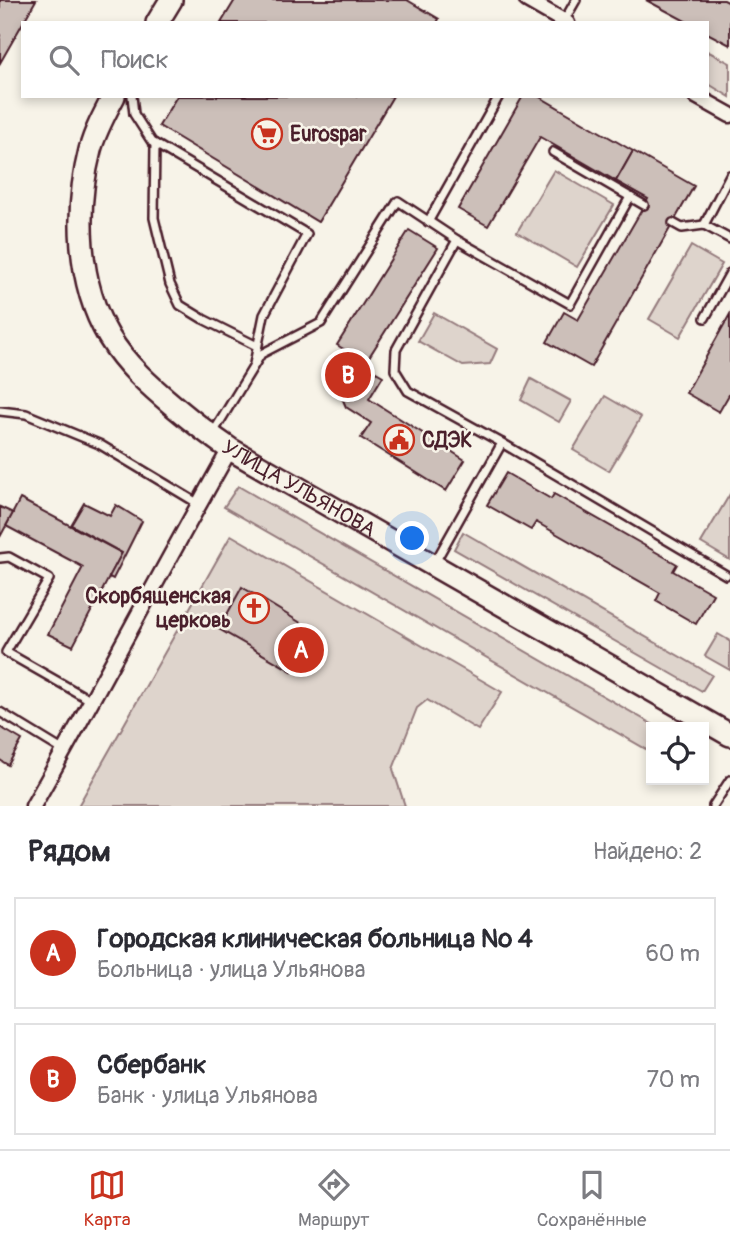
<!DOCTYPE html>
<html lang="ru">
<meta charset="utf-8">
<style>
:root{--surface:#fff;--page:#f2f2f3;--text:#2b2b33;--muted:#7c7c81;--line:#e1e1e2;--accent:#c8321e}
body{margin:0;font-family:Pangolin,sans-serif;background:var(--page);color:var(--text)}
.controls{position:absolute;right:21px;bottom:21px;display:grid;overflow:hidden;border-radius:0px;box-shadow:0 4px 10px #0003}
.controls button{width:63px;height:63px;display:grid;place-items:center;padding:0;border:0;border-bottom:2px solid var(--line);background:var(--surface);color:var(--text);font:35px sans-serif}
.you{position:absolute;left:413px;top:539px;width:24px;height:24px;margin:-18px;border:5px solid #fff;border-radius:50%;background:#1a73e8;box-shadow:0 0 0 10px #1a73e833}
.badge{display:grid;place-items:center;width:46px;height:46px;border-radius:50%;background:var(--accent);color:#fff;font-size:23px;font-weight:700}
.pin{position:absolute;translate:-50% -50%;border:4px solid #fff;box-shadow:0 2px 7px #0006}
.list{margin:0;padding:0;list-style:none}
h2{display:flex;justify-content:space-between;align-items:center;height:91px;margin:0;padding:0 28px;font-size:30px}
h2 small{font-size:23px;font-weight:400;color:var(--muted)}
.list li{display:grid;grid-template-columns:46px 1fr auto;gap:21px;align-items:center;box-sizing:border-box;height:112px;margin:0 14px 14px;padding:0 14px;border:2px solid var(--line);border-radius:0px}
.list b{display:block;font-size:26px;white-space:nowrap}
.list p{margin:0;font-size:23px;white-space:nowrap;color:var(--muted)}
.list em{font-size:23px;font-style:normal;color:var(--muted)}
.icon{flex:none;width:38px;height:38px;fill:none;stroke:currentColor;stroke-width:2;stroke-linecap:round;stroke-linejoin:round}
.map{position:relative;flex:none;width:730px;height:806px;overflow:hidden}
.search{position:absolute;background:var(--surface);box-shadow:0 4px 10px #0003;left:21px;right:21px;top:21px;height:77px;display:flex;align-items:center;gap:18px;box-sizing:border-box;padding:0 24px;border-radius:0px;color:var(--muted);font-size:26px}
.sheet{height:343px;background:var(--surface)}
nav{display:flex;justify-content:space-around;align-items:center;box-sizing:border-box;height:98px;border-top:2px solid var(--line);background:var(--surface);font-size:19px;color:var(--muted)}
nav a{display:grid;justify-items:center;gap:4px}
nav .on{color:var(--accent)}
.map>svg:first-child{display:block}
</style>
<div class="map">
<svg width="730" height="806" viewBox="0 0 730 806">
<rect width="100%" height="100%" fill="#f7f3e8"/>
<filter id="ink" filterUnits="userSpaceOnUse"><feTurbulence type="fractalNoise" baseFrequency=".0143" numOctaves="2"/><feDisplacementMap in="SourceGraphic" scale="14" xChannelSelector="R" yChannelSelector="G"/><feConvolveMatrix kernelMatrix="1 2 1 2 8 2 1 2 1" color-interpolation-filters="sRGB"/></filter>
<g filter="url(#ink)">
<g fill="#ded4cc" stroke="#947a7c" stroke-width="2">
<path d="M707,51l23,12v34l-23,-14z"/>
<path d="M554,170l60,35 -37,62 -60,-35z"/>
<path d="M691,246l31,18 -42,73 -31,-18z"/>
<path d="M434,313l63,36 -7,15 -27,2 -45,-25z"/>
<path d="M531,379l40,22 -12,21 -38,-22z"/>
<path d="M605,396l36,21 -32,54 -36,-21z"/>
<path d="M238,486l419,241h-6v25l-427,-245z"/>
<path d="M730,494v66l-29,-17z"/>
<path d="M463,532l249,143 -10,16 -248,-142z"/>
<path d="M231,535l271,157 -24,38 -51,-30 -10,8 -24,61 12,37h-327z"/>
<path d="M718,634l12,7v29l-25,-14z"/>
</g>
<g fill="#ccbfb9" stroke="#4a1f2b" stroke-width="2">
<path d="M0,0h36l-36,63z"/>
<path d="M235,0h172l32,19 -2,4h-216z"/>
<path d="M646,0h78l6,3v42l-23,-12v-10h-18z"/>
<path d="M177,96h216l-75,126 -159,-96z"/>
<path d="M523,96h15l95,55 -17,30 -76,-44 -52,89 -30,-17z"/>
<path d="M633,151l61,35 -103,181 -44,-25 17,-30 14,8 70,-121 -32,-18z"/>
<path d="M409,230l29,18 -74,117 19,11 -14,23 96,61 -19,31 -85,-53 10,-15 -25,-16 -10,-23 17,-29 -16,-10z"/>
<path d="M730,314v79l-11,19 -33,-19z"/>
<path d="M506,473l45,26 3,-5 123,70 -4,7 40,23 -17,30 -40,-23 4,-8 -124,-71 -5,8 -44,-25z"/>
<path d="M20,499l102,54 -49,93 -25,-12 35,-67 -77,-41z"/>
<path d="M84,503l26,13 6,-11 26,16 -29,58 -4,-2 13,-24 -51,-28z"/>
<path d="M0,507l13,6 -13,24z"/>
<path d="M242,587l72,44 -22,40 -73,-42z"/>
<path d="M0,727l22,13 -14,25 -8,-5z"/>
</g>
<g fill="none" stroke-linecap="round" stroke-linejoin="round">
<g stroke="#4a1f2b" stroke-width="12">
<g id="service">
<path d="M564,21l12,-21"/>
<path d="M132,96l2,18 18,28 155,92 -43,81 -10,49"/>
<path d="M155,144l-1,74 16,66 10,21 23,14 54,27"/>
<path d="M553,152l91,53"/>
<path d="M730,175l-26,50 26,14"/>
<path d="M428,222l71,-126"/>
<path d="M673,223l9,5 22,-3"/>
<path d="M457,240l113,64 60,-107"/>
<path d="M705,318l25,-45"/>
<path d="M0,411l26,3 73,30 100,60"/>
<path d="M213,433l48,-79 60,-31 77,-122 59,39 -61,110 -1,20 13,21 94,52"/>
<path d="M0,558l9,-1 40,22 -43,73 86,49"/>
<path d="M434,564l68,-121 224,132"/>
<path d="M0,712l64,39"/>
<path d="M713,806l17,-26"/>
</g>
</g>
<g stroke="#4a1f2b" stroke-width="19">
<g id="minor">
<path d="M527,0l40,23"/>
<path d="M696,96l34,19"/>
<path d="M33,806c67,-118 130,-239 197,-357"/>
</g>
</g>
<g stroke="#4a1f2b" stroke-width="26">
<g id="secondary">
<path d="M157,23l14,-23"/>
<path id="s1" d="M114,96c-9,17 -19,35 -24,54 -15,59 -13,133 19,187 17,28 41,49 66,70 18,15 36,29 55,42l500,286"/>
</g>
</g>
<use href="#service" stroke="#f7f3e8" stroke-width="7"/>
<use href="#minor" stroke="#f7f3e8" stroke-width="14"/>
<use href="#secondary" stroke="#f7f3e8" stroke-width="21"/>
</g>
</g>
<defs>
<g id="supermarket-ring" transform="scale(1.575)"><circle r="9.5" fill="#f7f3e8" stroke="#c8321e" stroke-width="1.5"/><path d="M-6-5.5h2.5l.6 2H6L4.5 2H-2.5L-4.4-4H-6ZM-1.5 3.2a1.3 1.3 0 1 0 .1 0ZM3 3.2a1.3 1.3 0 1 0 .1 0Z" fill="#c8321e"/></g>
<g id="civic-ring" transform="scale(1.575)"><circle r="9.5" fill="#f7f3e8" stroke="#c8321e" stroke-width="1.5"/><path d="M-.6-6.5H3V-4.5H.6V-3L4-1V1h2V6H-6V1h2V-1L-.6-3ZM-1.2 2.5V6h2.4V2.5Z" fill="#c8321e"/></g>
<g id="church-ring" transform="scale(1.575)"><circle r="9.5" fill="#f7f3e8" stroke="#c8321e" stroke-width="1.5"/><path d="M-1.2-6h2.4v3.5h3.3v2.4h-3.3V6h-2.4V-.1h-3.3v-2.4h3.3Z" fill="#c8321e"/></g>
</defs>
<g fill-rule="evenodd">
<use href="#supermarket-ring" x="267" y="134"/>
<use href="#civic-ring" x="399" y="440"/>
<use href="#church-ring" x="254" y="608"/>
</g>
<g text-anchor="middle" stroke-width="5" stroke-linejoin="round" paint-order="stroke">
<g font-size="21" font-weight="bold" fill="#4a1f2b" stroke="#f7f3e8" text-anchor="start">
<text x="290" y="141">Eurospar</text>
<text x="422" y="447">СДЭК</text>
<text x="231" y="603" text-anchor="end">Скорбященская<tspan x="231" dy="24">церковь</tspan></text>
</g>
<g font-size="21" fill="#4a1f2b" stroke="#f7f3e8">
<text dy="7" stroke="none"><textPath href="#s1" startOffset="497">УЛИЦА УЛЬЯНОВА</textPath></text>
</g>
</g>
</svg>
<div class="controls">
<button><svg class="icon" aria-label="locate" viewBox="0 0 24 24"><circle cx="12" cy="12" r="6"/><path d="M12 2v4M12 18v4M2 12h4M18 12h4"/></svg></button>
</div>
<div class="you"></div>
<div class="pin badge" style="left:301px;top:650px">A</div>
<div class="pin badge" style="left:348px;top:375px">B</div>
<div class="search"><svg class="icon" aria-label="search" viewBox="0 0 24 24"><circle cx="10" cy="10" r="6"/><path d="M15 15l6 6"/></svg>Поиск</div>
</div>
<section class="sheet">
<h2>Рядом<small>Найдено: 2</small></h2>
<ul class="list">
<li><span class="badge">A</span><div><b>Городская клиническая больница № 4</b><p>Больница · улица Ульянова</p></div><em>60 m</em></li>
<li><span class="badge">B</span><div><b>Сбербанк</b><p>Банк · улица Ульянова</p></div><em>70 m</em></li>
</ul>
</section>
<nav>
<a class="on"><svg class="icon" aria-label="map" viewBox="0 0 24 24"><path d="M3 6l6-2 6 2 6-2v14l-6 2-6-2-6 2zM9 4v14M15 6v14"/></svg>Карта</a>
<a><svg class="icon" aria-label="directions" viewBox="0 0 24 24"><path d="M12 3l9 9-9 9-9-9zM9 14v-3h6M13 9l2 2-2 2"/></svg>Маршрут</a>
<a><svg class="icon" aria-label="saved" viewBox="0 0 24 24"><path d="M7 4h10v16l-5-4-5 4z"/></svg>Сохранённые</a>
</nav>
